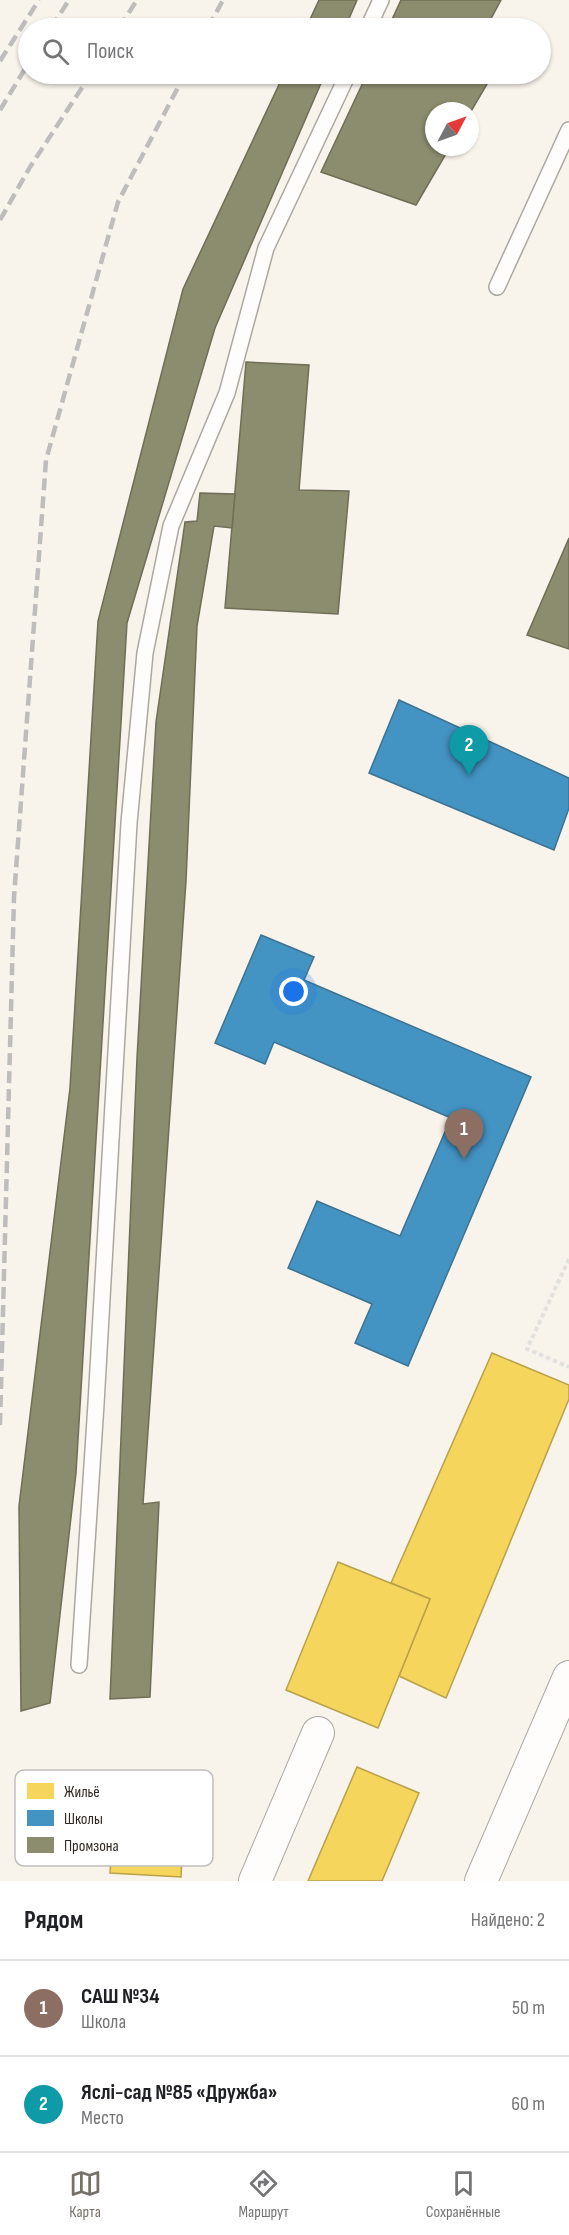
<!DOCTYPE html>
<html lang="ru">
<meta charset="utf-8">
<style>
:root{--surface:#fff;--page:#f2f2f2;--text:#202124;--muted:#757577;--line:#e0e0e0;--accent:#757068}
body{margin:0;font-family:"Sofia Sans Condensed",sans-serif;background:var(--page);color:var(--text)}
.compass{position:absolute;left:425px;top:102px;width:54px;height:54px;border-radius:50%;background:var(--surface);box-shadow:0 2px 4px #0004;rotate:49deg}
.you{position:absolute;left:294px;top:992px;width:21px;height:21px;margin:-15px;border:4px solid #fff;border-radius:50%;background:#1a73e8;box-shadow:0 0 0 9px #1a73e833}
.badge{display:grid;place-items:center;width:39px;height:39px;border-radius:50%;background:var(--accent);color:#fff;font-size:20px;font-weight:700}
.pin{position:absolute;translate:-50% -50px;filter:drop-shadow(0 2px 3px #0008)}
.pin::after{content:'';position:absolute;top:32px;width:21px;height:18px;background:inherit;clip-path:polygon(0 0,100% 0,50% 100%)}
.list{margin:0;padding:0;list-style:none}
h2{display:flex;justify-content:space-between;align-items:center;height:78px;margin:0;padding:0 24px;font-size:26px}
h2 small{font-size:20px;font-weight:400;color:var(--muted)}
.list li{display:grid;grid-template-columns:39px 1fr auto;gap:18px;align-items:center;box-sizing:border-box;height:96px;padding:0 24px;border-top:2px solid var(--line)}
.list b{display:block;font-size:22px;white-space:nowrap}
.list p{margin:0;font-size:20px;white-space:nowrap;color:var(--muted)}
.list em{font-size:20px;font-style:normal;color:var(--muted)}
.icon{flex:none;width:33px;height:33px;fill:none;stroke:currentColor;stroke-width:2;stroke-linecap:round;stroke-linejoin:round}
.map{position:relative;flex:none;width:569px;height:1881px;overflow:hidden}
.search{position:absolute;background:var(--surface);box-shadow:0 2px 4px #0004;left:18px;right:18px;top:18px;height:66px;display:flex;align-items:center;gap:15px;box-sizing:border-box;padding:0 21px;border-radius:33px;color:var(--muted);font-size:22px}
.sheet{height:270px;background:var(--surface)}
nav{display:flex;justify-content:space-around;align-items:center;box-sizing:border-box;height:84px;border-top:2px solid var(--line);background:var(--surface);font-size:16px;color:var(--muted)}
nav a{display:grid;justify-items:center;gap:3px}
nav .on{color:var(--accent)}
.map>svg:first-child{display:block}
</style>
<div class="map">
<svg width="569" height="1881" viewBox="0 0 569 1881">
<rect width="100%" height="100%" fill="#f8f4ec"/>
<g fill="#f6d55c" stroke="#baa14a" stroke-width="1.5">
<path d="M492,1353l77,32v14l-123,299 -47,-22 31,-77 -39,-16z"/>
<path d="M338,1562l92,37 -52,129 -92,-38z"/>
<path d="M357,1767l62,26 -37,88h-74z"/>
<path d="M92,1807l46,3 -1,27 46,3 -2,37 -71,-4 2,-32 -22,-1z"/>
</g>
<g fill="#4393c3" stroke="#3d7392" stroke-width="1.5">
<path d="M399,700l170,78v30l-15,42 -185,-77z"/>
<path d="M261,935l53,22 -10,23 227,97 -123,289 -53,-23 17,-39 -84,-36 29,-67 83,35 51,-118 -177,-76 -9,22 -50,-21z"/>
</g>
<g fill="#8c8c6e" stroke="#706e57" stroke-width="1.5">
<path d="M319,0h38l-12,28h-39z"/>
<path d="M401,0h100l-15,28h-98z"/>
<path d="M284,74h41l-110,254 -88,295 -51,850 -26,230 -29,8 -2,-205 51,-418 28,-467 85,-332z"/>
<path d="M367,74h126l-23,39v-2h-36v36h16l-34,58 -95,-33z"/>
<path d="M246,362l63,3 -10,125 50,1 -11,123 -113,-6z"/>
<path d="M200,493l35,1 -3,34 -18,-2 -17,100 -11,255 -43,623 16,-2 -9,195 -40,2 27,-641 19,-336 29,-200 12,-1z"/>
<path d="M569,538v111l-42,-14z"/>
</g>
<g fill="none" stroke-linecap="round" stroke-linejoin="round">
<g stroke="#aca7a0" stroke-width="18">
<g id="lane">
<path d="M368,28l13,-28"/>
<path d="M497,287l72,-157"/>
<path d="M79,1665l17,-261 33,-581 16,-170 26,-127 56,-133 39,-145 82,-174"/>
</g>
</g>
<g stroke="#aca7a0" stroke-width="34">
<g id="street">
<path d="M255,1881l63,-148"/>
<path d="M481,1881l88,-204"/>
</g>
</g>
<path stroke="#e3e1df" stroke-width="4" stroke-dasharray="4.5 3" stroke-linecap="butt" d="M569,1259l-42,90 42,18"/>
<use href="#lane" stroke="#fefdfc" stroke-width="15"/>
<use href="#street" stroke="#fefdfc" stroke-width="32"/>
<g stroke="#bebdbb" stroke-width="4.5" stroke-dasharray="12 6" stroke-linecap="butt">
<path d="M51,28l18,-28"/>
<path d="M119,28l18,-28"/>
<path d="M208,28l15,-28"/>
<path d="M0,61l39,-61"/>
<path d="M0,110l28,-46"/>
<path d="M0,220l30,-53 61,-93"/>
<path d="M0,1425l14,-528 32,-437 72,-258 67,-128"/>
</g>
</g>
<rect x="15" y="1770" width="198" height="96" rx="9" fill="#fff" stroke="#c0bfbc" stroke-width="1.5"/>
<rect x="27" y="1783" width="27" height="16" fill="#f6d55c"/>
<rect x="27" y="1810" width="27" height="16" fill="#4393c3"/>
<rect x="27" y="1837" width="27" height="16" fill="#8c8c6e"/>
<g font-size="16" fill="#2e2921">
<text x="64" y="1797">Жильё</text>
<text x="64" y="1824">Школы</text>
<text x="64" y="1851">Промзона</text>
</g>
</svg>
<svg class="compass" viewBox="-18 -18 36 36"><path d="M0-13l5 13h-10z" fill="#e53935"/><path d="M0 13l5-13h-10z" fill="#757577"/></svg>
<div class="you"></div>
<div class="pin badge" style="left:464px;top:1159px;background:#8d6e63">1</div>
<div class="pin badge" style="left:469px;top:775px;background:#0f9aa8">2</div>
<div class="search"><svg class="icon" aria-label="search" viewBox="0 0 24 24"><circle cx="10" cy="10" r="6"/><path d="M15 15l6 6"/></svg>Поиск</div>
</div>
<section class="sheet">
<h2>Рядом<small>Найдено: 2</small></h2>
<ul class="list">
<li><span class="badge" style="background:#8d6e63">1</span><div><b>САШ №34</b><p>Школа</p></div><em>50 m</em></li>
<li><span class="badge" style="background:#0f9aa8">2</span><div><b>Яслі-сад №85 «Дружба»</b><p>Место</p></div><em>60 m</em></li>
</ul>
</section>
<nav>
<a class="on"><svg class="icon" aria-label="map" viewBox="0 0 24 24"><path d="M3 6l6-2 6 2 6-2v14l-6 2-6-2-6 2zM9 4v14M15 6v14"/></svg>Карта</a>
<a><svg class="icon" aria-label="directions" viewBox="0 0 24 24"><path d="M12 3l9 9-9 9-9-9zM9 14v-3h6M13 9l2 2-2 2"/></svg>Маршрут</a>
<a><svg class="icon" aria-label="saved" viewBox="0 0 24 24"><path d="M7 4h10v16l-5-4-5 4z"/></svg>Сохранённые</a>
</nav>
